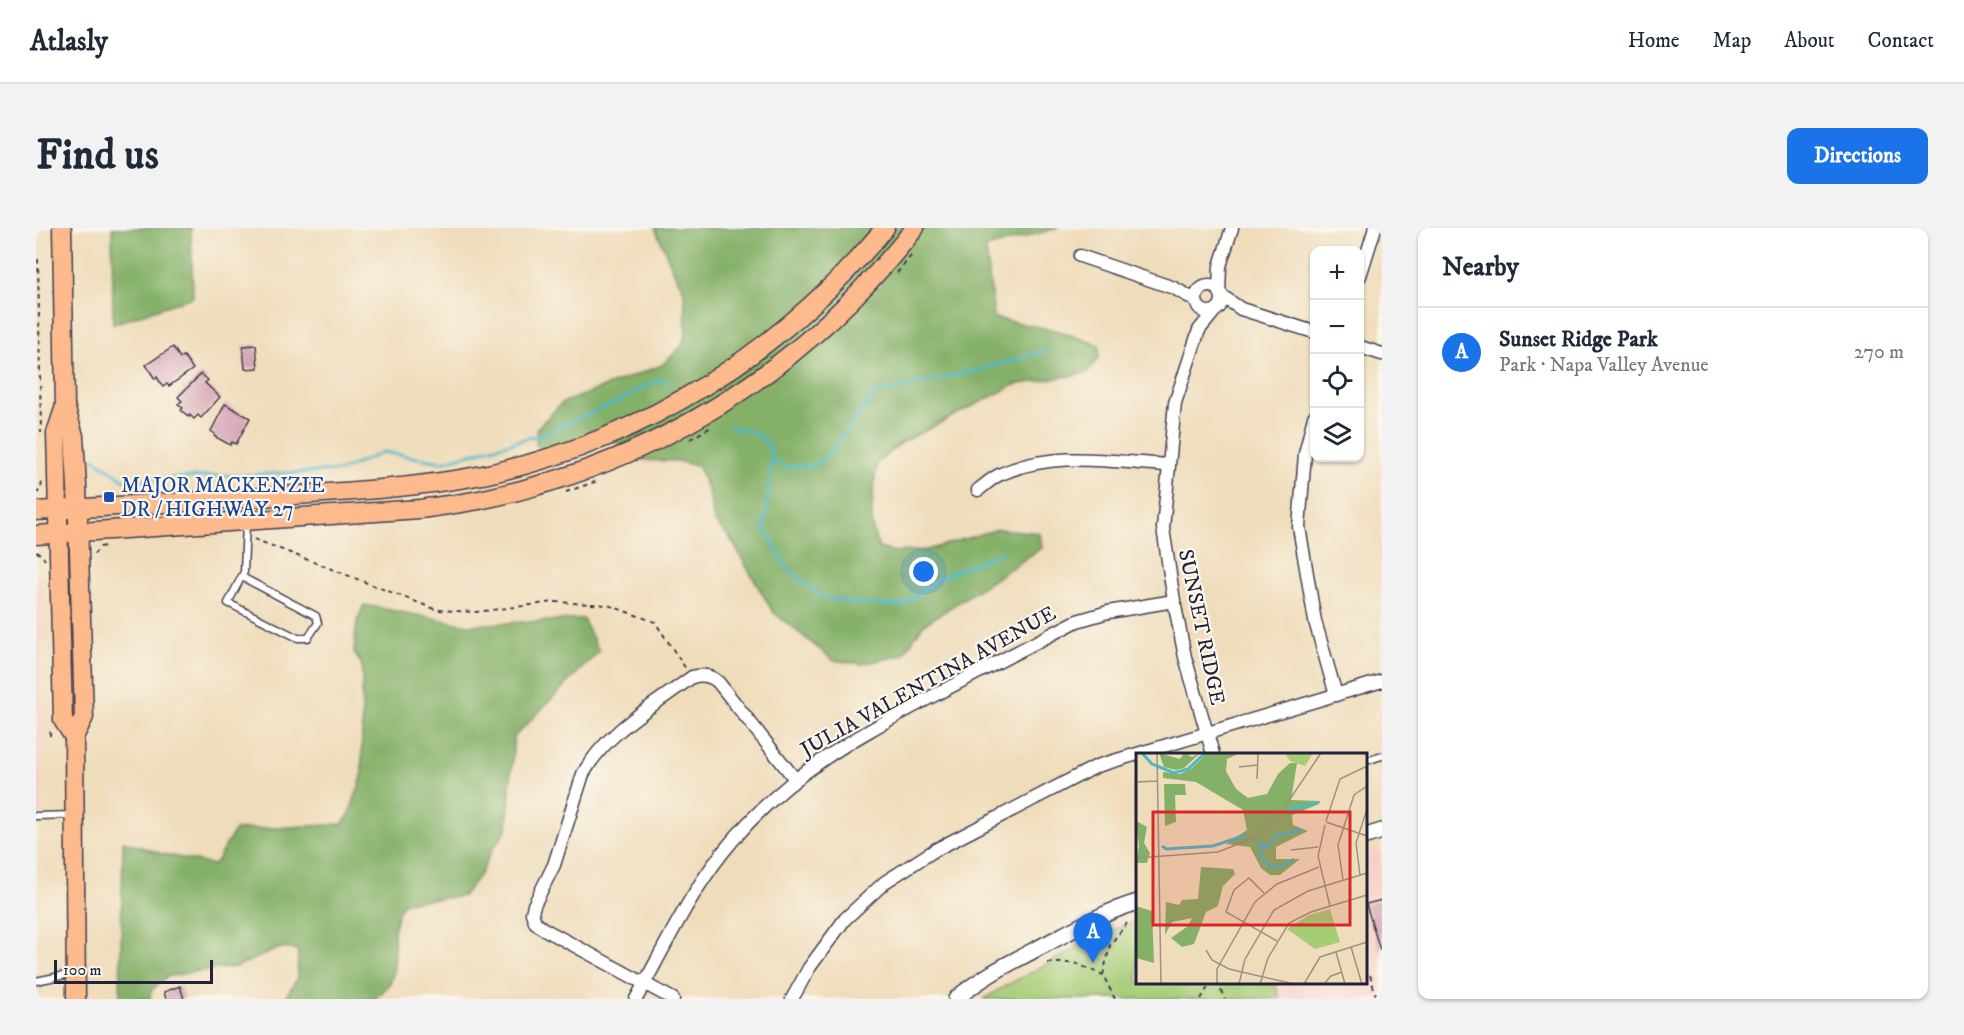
<!DOCTYPE html>
<meta charset="utf-8">
<style>
:root{--surface:#fff;--page:#f2f2f3;--text:#1f2937;--muted:#747a83;--line:#e0e1e3;--accent:#1a73e8}
body{margin:0;font-family:"IM FELL DW Pica",serif;background:var(--page);color:var(--text)}
.controls{position:absolute;right:18px;top:18px;display:grid;overflow:hidden;border-radius:12px;box-shadow:0 2px 4px #0004}
.controls button{width:54px;height:54px;display:grid;place-items:center;padding:0;border:0;border-bottom:2px solid var(--line);background:var(--surface);color:var(--text);font:30px sans-serif}
.scale{position:absolute;left:18px;bottom:15px;width:159px;box-sizing:border-box;padding-left:6px;border:3px solid #22223b;border-top:0;font-size:16px;line-height:21px;white-space:nowrap;color:#22223b;-webkit-text-stroke:4px #fbf7ec;paint-order:stroke}
.you{position:absolute;left:888px;top:344px;width:21px;height:21px;margin:-15px;border:4px solid #fff;border-radius:50%;background:#1a73e8;box-shadow:0 0 0 9px #1a73e833}
.badge{display:grid;place-items:center;width:39px;height:39px;border-radius:50%;background:var(--accent);color:#fff;font-size:20px;font-weight:700}
.pin{position:absolute;translate:-50% -50px;filter:drop-shadow(0 2px 3px #0008)}
.pin::after{content:'';position:absolute;top:32px;width:21px;height:18px;background:inherit;clip-path:polygon(0 0,100% 0,50% 100%)}
.list{margin:0;padding:0;list-style:none}
h2{display:flex;justify-content:space-between;align-items:center;height:78px;margin:0;padding:0 24px;font-size:26px}
h2 small{font-size:20px;font-weight:400;color:var(--muted)}
.list li{display:grid;grid-template-columns:39px 1fr auto;gap:18px;align-items:center;box-sizing:border-box;height:90px;padding:0 24px;border-top:2px solid var(--line)}
.list b{display:block;font-size:22px;white-space:nowrap}
.list p{margin:0;font-size:20px;white-space:nowrap;color:var(--muted)}
.list em{font-size:20px;font-style:normal;color:var(--muted)}
.icon{flex:none;width:33px;height:33px;fill:none;stroke:currentColor;stroke-width:2;stroke-linecap:round;stroke-linejoin:round}
.map{position:relative;flex:none;width:1346px;height:771px;overflow:hidden;border-radius:12px}
header{display:flex;align-items:center;gap:36px;box-sizing:border-box;height:84px;padding:0 30px;background:var(--surface);border-bottom:2px solid var(--line)}
header strong{font-size:28px}
nav{display:flex;gap:33px;margin-inline-start:auto;font-size:21px}
.intro{display:flex;align-items:center;justify-content:space-between;box-sizing:border-box;height:144px;padding:0 36px}
h1{margin:0;font-size:42px}
.button{padding:15px 27px;border-radius:12px;background:var(--accent);color:#fff;font-size:21px;font-weight:700}
main{display:flex;gap:36px;padding:0 36px}
aside{flex:1;background:var(--surface);border-radius:12px;box-shadow:0 2px 4px #0004}
.map>svg:first-child{display:block}
</style>
<header>
<strong>Atlasly</strong>
<nav><a>Home</a><a>Map</a><a>About</a><a>Contact</a></nav>
</header>
<div class="intro"><h1>Find us</h1><a class="button">Directions</a></div>
<main>
<div class="map">
<svg width="1346" height="771" viewBox="0 0 1346 771">
<rect width="100%" height="100%" fill="#fbf7ec"/>
<filter id="ink" filterUnits="userSpaceOnUse"><feTurbulence type="fractalNoise" baseFrequency=".0167" numOctaves="2"/><feDisplacementMap in="SourceGraphic" scale="12" xChannelSelector="R" yChannelSelector="G"/><feConvolveMatrix kernelMatrix="1 2 1 2 8 2 1 2 1" color-interpolation-filters="sRGB"/></filter>
<filter id="wash" filterUnits="userSpaceOnUse"><feTurbulence type="fractalNoise" baseFrequency=".008" numOctaves="4" result="noise"/><feDisplacementMap in="SourceGraphic" scale="24" xChannelSelector="R" yChannelSelector="G"/><feGaussianBlur stdDeviation="1.35" result="paint"/><feColorMatrix in="noise" values="0 0 0 0 0 0 0 0 0 0 0 0 0 0 0 0 0 1.4 0 .05"/><feComposite in="paint" operator="in"/></filter>
<g filter="url(#wash)">
<rect width="100%" height="100%" fill="#efdcba"/>
<g fill="#f7d1c8">
<path d="M0,342h5l2,254 -7,1z"/>
<path d="M1346,621v150h-102l-5,-16 91,-1v-128z"/>
</g>
<path fill="#a6cc76" stroke="#647758" stroke-width="1.5" d="M1101,693l1,61 137,1 5,16h-296l18,-11 103,-55z"/>
<g fill="#84b067" stroke="#536951" stroke-width="1.5">
<path d="M76,0h79l2,69 -80,27z"/>
<path d="M619,0h403l-72,20 8,70 65,13 40,14v13l-12,15 -73,12 -113,58 -24,20c-3,27 -11,59 2,85l16,4 32,-2 71,-21 42,4 2,15 -119,77 -20,30 -41,9 -29,-4 -60,-48 -43,-74 -16,-17 -6,-30 -10,-25 -21,-5 -43,-1 -8,-13 -16,-7 -68,10 -6,-6 1,-16 25,-25 100,-38 19,-18 5,-13 -2,-43 -11,-21z"/>
<path d="M328,377l104,20 115,-6 16,32 -85,86 -7,92 -15,21 -11,23 -18,23 -59,6c-19,27 -3,51 -13,79 -3,7 -11,13 -16,18h-91l13,-20 1,-29 -18,-2 -44,19 -38,4 -32,6 -15,14 -1,8h-30l3,-158 40,13 51,11 21,-35 107,-6 7,-9 13,-38v-112l-8,-13 3,-31z"/>
</g>
<g fill="none" stroke-linecap="round" stroke-linejoin="round">
<g stroke="#4cb9c6" stroke-width="3">
<path d="M695,199l24,6 14,11 3,17 -8,66 22,39 29,26 13,6 27,6 47,2 36,-27 65,-28"/>
<path d="M58,231l31,21 216,-9 42,-19 59,10 104,-29 71,-31 40,-22 12,1"/>
<path d="M736,233l13,6 29,-1 14,-11 47,-61 111,-26 60,-17"/>
</g>
</g>
<g id="blocks">
<g fill="#d7a5b5">
<path d="M220,117l2,23 -13,1 -2,-23z"/>
<path d="M137,119l7,11 4,-2 9,13 -24,17 -2,-2 -4,3 -6,-10 -2,2 -9,-14z"/>
<path d="M165,146l7,6 -3,3 15,14 -19,21 -3,-3 -4,4 -4,-4 -1,2 -8,-7 2,-2 -5,-4 4,-3 -4,-4z"/>
<path d="M189,176l25,14 -14,26 -4,-2 -2,3 -16,-9 1,-2 -4,-3z"/>
<path d="M1346,672v49l-2,1 -14,-46z"/>
<path d="M144,758l4,13h-18l-2,-7z"/>
</g>
</g>
</g>
<g filter="url(#ink)">
<use href="#blocks" fill-opacity="0" stroke="#413e4e" stroke-width="1.5"/>
<g fill="none" stroke-linecap="round" stroke-linejoin="round">
<g stroke="#413e4e" stroke-width="9">
<g id="service">
<path d="M206,349l74,39 2,7 -10,15h-10l-70,-35 16,-31 2,-50"/>
<path d="M1330,533l16,-5"/>
<path d="M0,588l38,-1"/>
<path d="M0,753l39,-8"/>
</g>
</g>
<g stroke="#413e4e" stroke-width="15">
<g id="minor">
<path d="M1044,28l94,32 21,12"/>
<path d="M1324,48l15,-48"/>
<circle cx="1173" cy="71" r="13"/>
<path d="M1183,63l1,-25 12,-38"/>
<path d="M1186,68l19,13 73,23"/>
<path d="M1177,85l-14,17 -24,73 -12,125 11,73 11,56 28,97"/>
<path d="M1324,119l22,7"/>
<path d="M1278,189l-9,37 -6,73 16,94 21,74"/>
<path d="M942,262c7,-5 15,-13 23,-16 54,-24 111,-12 167,-9"/>
<path d="M600,771c30,-54 56,-112 97,-159 58,-68 118,-100 194,-141 50,-26 100,-52 150,-78l31,-9 66,-11"/>
<path d="M637,771l-131,-71 -7,-6 -3,-9 2,-8 20,-40 29,-91c24,-43 70,-68 109,-97 10,-3 18,-2 26,5l77,97"/>
<path d="M756,771l17,-31 36,-49 40,-37 50,-32 162,-84 285,-85"/>
</g>
</g>
<g stroke="#413e4e" stroke-width="18">
<g id="tertiary">
<path d="M1330,608l16,-5"/>
<path d="M920,771c26,-23 58,-38 88,-54 31,-16 60,-33 94,-43"/>
</g>
</g>
<g stroke="#413e4e" stroke-width="21">
<g id="primary">
<path d="M26,0l3,178 9,30 3,50 7,231 -10,20 2,262"/>
<path d="M29,178l-9,27 7,287 11,17"/>
<path d="M0,283c81,-5 162,-10 243,-15 68,-4 136,-8 204,-21 159,-33 299,-123 402,-247"/>
<path d="M0,307l384,-26c19,-3 39,-5 59,-9 178,-37 323,-129 436,-272"/>
</g>
</g>
<g stroke="#413e4e" stroke-width="2" stroke-dasharray="4.5 4.5" stroke-linecap="butt">
<path d="M2,31l3,174"/>
<path d="M861,45l17,-21"/>
<path d="M654,211l21,-12"/>
<path d="M530,264l34,-12"/>
<path d="M0,266l5,-5 1,-8"/>
<path d="M218,311l183,71 39,2 78,-10 54,3 47,17 31,47"/>
<path d="M0,324l5,2 4,6"/>
<path d="M58,326l6,-7 5,-1"/>
<path d="M14,508v-9"/>
<path d="M1012,735h27l28,12"/>
<path d="M1334,747l7,24"/>
<path d="M1181,754l8,17"/>
<path d="M1079,771l-12,-24 7,-30 17,-22"/>
<path d="M1165,771l10,-17"/>
</g>
<use href="#service" stroke="#fff" stroke-width="6"/>
<use href="#minor" stroke="#fff" stroke-width="12"/>
<use href="#tertiary" stroke="#fff" stroke-width="15"/>
<use href="#primary" stroke="#fcba8d" stroke-width="18"/>
</g>
</g>
<rect fill="#1a4fb4" stroke="#fbf7ec" stroke-width="2" x="67" y="263" width="12" height="12" rx="3"/>
<g text-anchor="middle" stroke-width="4.5" stroke-linejoin="round" paint-order="stroke">
<g font-size="21" fill="#164399" stroke="#fbf7ec" text-anchor="start">
<text x="85" y="264">MAJOR MACKENZIE<tspan x="85" dy="24">DR / HIGHWAY 27</tspan></text>
</g>
<g font-size="21" fill="#22223b" stroke="#fbf7ec">
<text transform="translate(1166 399) rotate(78)" y="7">SUNSET RIDGE</text>
<text transform="translate(892 453) rotate(-29)" y="7">JULIA VALENTINA AVENUE</text>
</g>
</g>
<g transform="translate(1100 525)">
<rect width="231" height="231" fill="#efdcba"/>
<path d="M149,0h28l-8,13 -15,-5zM194,156l10,33 -25,7 -28,-20 22,-14z" fill="#a6cc76"/>
<path d="M23,0l21,6 4,-6 8,4 8,-4 -16,15 -8,2 -12,-3zM71,0h33l-13,6 -1,12 10,18 12,9 19,-4 11,-20 12,-11h7l-6,37 29,1 -1,3 -27,11 1,10 15,6 -32,16v12h24l-20,16h-10l-9,-7 -11,-21 -24,-3 21,-14 -4,-20 -47,-28 -33,-4v-6l17,2 12,-6zM28,31h21l1,11h-11l1,27 -11,4zM0,68l11,6 -3,16 6,10 -3,10h-11l3,-17zM65,114l32,2 2,5 -12,12 -5,20 -12,6 -12,32 -12,3 -11,-9 17,-12 4,-8 -20,4 -7,13 1,-33 13,3 3,-5 16,-1zM0,153l16,5 2,52 -18,-5z" fill="#84b067"/>
<path fill="none" stroke="#4cb9c6" stroke-width="3" d="M6,0l10,11 22,9 14,-4 17,-16M154,56l27,-6M119,88l12,6 9,-11 25,-6M26,93l4,3 47,-3 33,-11M125,94l-1,9 9,10 11,1 14,-8"/>
<path fill="none" stroke="#9d9287" stroke-width="1.5" d="M21,0l4,231M103,14l19,-2M121,26l1,-26M0,29l21,-1M190,68l14,-42 27,-13M190,69l41,14M189,72l-7,31 12,50M155,97l27,-3M0,105l82,-6 33,-13 27,-22 43,-64M224,122l-4,-32 11,-34M207,127l-5,-35 16,-50 13,-9M128,140l-15,-15 -15,12 -8,22 51,29M215,194l11,37M70,197l6,10 17,9 65,15M200,199l9,32M81,231v-15l38,-67 22,-18 42,-17M103,231l6,-25 29,-49 34,-19 59,-18M124,231l8,-26 21,-35 22,-11 56,-17M168,231l16,-27 47,-15M188,231l7,-8 11,-4"/>
<path fill="#d62828" fill-opacity="0.15" stroke="#d62828" stroke-width="3" d="M17,59h197v113h-197z"/>
<rect width="231" height="231" fill="none" stroke="#22223b" stroke-width="3"/>
</g>
</svg>
<div class="controls">
<button>+</button>
<button>−</button>
<button><svg class="icon" aria-label="locate" viewBox="0 0 24 24"><circle cx="12" cy="12" r="6"/><path d="M12 2v4M12 18v4M2 12h4M18 12h4"/></svg></button>
<button><svg class="icon" aria-label="layers" viewBox="0 0 24 24"><path d="M12 4l9 5-9 5-9-5zM3 14l9 5 9-5"/></svg></button>
</div>
<div class="scale">100 m</div>
<div class="you"></div>
<div class="pin badge" style="left:1057px;top:735px">A</div>
</div>
<aside>
<h2>Nearby<small></small></h2>
<ul class="list">
<li><span class="badge">A</span><div><b>Sunset Ridge Park</b><p>Park · Napa Valley Avenue</p></div><em>270 m</em></li>
</ul>
</aside>
</main>
